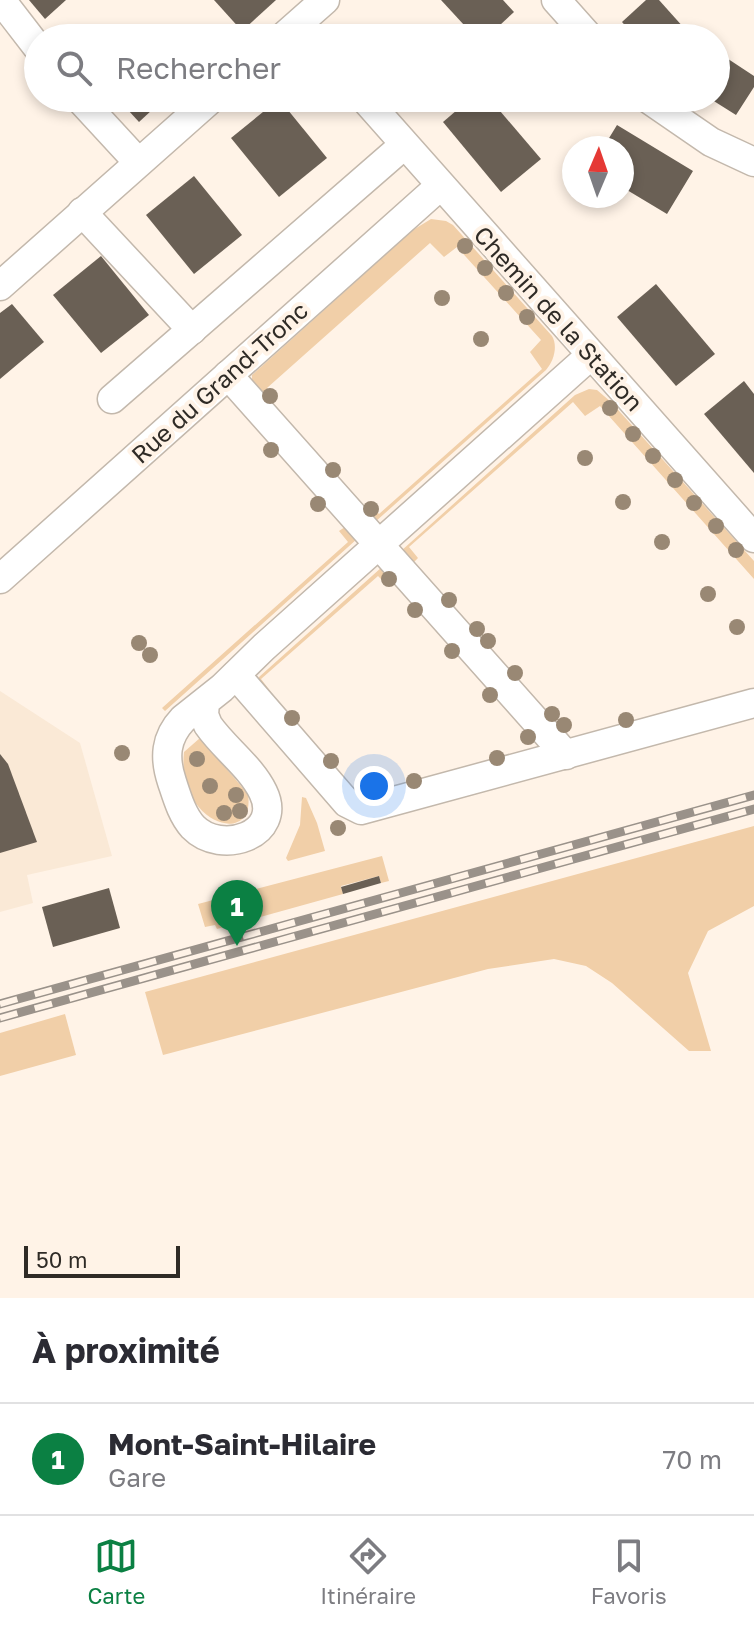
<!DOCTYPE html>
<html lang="fr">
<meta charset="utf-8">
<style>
:root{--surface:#fff;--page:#f7f7f7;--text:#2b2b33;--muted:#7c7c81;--line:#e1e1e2;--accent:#0b8043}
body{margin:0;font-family:"Golos Text",sans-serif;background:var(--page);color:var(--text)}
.compass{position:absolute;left:562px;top:136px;width:72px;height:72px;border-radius:50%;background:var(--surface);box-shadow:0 4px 12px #0003;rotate:2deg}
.scale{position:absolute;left:24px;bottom:20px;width:156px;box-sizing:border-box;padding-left:8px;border:4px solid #2f2b26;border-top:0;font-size:22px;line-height:28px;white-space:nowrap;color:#2f2b26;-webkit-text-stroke:6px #fff3e7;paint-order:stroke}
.you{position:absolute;left:374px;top:786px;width:28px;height:28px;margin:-20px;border:6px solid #fff;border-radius:50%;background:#1a73e8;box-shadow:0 0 0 12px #1a73e833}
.badge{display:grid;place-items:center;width:52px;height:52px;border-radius:50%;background:var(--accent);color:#fff;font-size:26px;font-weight:700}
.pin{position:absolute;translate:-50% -66px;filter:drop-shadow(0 2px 4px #0008)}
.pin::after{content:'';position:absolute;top:42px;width:28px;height:24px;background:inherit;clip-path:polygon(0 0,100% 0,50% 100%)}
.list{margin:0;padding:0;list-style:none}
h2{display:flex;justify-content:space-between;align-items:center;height:104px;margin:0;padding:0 32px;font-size:34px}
h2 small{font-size:26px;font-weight:400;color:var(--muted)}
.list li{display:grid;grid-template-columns:52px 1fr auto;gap:24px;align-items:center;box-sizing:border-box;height:112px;padding:0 32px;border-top:2px solid var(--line)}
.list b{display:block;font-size:30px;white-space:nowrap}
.list p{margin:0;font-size:26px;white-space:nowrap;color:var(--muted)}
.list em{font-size:26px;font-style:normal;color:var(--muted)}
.icon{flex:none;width:44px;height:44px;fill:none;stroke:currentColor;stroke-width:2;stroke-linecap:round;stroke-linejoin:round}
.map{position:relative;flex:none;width:754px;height:1298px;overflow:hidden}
.search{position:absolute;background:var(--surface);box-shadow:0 4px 12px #0003;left:24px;right:24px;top:24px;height:88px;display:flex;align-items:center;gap:20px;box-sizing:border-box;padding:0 28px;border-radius:44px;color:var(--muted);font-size:30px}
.sheet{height:216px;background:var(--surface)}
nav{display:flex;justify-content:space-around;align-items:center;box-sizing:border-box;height:112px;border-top:2px solid var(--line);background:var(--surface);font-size:22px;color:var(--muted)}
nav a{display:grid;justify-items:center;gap:4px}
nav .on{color:var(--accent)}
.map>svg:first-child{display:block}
</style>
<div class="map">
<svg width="754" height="1298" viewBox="0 0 754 1298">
<rect width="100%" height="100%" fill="#fff3e7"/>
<path fill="#fae9d6" d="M0,691l80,52 32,113 -85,19 6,28 -33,9z"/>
<g fill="#f1cfa8">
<path d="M431,219l15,2 7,4 99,111c6,10 2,25 -6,34l-171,152 -10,-14 4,-4 10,10 163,-145 -12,-17 11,-12 -84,-93 -13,10 -14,-14 -163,145 9,10 -5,5 -19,-20v-8l161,-145z"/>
<path d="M589,389l8,1 14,12 143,159v18l-154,-173 -15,10 -12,-14 -164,145 9,11 -5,5 -12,-12 174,-156z"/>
<path d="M345,527l12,12 -192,172 -3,-3 186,-166 -9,-11z"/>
<path d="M382,567l11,14 -6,4 -9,-9 -117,103 10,13 -2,2 -10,-11v-6z"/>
<path d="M200,738l48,56c8,54 -72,31 -64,-42z"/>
<path d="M302,797l4,1 11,25 8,28 -37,10 -2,-3 14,-33z"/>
<path d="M754,826v80l-46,25 -20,42 23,78h-22l-77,-68 -26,-17 -32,-7 -66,10 -325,86 -18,-63z"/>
<path d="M382,856l7,25 -8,2 -2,-7 -38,10 2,8 -126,35 -2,-4 -10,2 -7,-23z"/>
<path d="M65,1014l11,41 -76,21v-43z"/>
</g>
<g fill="#6a6055">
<path d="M29,0h37l-21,19z"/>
<path d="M214,0h62l-34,31z"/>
<path d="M441,0h62l11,12 -28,26h-10z"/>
<path d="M646,0h13l34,38h-57l-14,-16z"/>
<path d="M716,51l38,25v11l-18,28 -27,-17h7z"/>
<path d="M117,98h48l-26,24z"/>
<path d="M471,98h18l52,61 -40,33 -58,-70z"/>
<path d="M279,99l48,59 -48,39 -48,-59z"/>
<path d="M617,125l76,46 -26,43 -45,-27v-39h-19z"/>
<path d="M194,176l48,59 -48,39 -48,-59z"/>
<path d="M101,256l48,59 -48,38 -48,-58z"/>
<path d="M656,284l59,70 -39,32 -59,-69z"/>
<path d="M12,304l32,38 -44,37v-66z"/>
<path d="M744,381l10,13v79l-50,-59z"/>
<path d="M0,754l8,10 29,78 -37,11z"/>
<path d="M379,876l2,7 -38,11 -2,-7z"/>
<path d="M109,888l11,40 -67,19 -11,-40z"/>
</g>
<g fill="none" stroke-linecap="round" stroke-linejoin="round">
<g stroke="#c3b8ac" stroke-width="31">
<g id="minor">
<path d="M1,0l37,48"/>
<path d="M556,0l34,38"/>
<path d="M282,38l43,-38"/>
<path d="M79,98l59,64"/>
<path d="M364,98l390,440"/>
<path d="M647,98l64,44 43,20"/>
<path d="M82,212l110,118"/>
<path d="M0,286l212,-188"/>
<path d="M228,375l338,380"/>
<path d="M112,399l292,-254"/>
<path d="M0,579l440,-393"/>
<path d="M236,675l111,128 14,7 393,-107"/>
<path d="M205,702l-1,13 4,10c16,23 43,42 55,67 21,43 -42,64 -70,35 -11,-12 -16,-30 -21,-45 -8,-24 -7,-44 11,-63l39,-31 42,-41 327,-292"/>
</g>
</g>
<use href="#minor" stroke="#fff" stroke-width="28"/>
<g stroke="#9a928a" stroke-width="9">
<g id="rail">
<path d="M0,1004l754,-209"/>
<path d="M0,1018l754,-209"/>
</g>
</g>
<use href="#rail" stroke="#fff3e7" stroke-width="6" stroke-dasharray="18" stroke-linecap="butt"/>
</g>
<g fill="#998874">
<circle cx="465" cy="246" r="8"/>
<circle cx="485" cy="268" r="8"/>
<circle cx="506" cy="293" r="8"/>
<circle cx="442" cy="298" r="8"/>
<circle cx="527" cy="317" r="8"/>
<circle cx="481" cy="339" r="8"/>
<circle cx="270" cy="396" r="8"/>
<circle cx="610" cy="408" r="8"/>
<circle cx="633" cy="434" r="8"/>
<circle cx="271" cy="450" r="8"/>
<circle cx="653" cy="456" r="8"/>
<circle cx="585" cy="458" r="8"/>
<circle cx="333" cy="470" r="8"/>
<circle cx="675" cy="480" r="8"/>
<circle cx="623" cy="502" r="8"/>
<circle cx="694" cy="503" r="8"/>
<circle cx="318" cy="504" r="8"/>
<circle cx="371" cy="509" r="8"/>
<circle cx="716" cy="526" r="8"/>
<circle cx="662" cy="542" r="8"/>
<circle cx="736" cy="550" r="8"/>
<circle cx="389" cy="579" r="8"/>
<circle cx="708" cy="594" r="8"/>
<circle cx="449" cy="600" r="8"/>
<circle cx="415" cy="610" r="8"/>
<circle cx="737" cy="627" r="8"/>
<circle cx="477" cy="629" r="8"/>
<circle cx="488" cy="641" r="8"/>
<circle cx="139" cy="643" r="8"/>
<circle cx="452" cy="651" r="8"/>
<circle cx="150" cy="655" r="8"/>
<circle cx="515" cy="673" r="8"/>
<circle cx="490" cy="695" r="8"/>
<circle cx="552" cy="714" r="8"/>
<circle cx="292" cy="718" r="8"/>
<circle cx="626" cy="720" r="8"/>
<circle cx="564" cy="725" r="8"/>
<circle cx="528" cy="737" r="8"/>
<circle cx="122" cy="753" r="8"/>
<circle cx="497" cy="758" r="8"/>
<circle cx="197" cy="759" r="8"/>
<circle cx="331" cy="761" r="8"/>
<circle cx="414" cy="781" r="8"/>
<circle cx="210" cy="786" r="8"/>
<circle cx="236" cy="795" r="8"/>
<circle cx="240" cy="811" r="8"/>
<circle cx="224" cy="813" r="8"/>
<circle cx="338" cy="828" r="8"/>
</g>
<g text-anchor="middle" stroke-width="8" stroke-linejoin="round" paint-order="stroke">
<g font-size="24" fill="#2f2b26" stroke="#fff3e7">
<text transform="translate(558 319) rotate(48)" y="8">Chemin de la Station</text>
<text transform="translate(220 383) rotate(-42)" y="8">Rue du Grand-Tronc</text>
</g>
</g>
</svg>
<svg class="compass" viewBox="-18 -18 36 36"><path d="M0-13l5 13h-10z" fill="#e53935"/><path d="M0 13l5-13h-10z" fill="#7c7c81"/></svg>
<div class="scale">50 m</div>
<div class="you"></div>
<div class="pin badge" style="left:237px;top:946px">1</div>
<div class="search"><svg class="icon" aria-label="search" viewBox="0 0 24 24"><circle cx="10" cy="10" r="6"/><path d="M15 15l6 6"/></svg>Rechercher</div>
</div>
<section class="sheet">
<h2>À proximité<small></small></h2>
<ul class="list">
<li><span class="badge">1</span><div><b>Mont-Saint-Hilaire</b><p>Gare</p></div><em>70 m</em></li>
</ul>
</section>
<nav>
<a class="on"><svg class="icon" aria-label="map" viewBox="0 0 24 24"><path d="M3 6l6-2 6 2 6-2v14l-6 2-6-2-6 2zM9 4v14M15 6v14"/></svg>Carte</a>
<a><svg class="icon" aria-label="directions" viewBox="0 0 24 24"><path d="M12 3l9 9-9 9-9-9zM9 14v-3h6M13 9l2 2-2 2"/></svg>Itinéraire</a>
<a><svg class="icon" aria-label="saved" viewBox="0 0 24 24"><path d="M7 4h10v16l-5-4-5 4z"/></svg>Favoris</a>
</nav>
